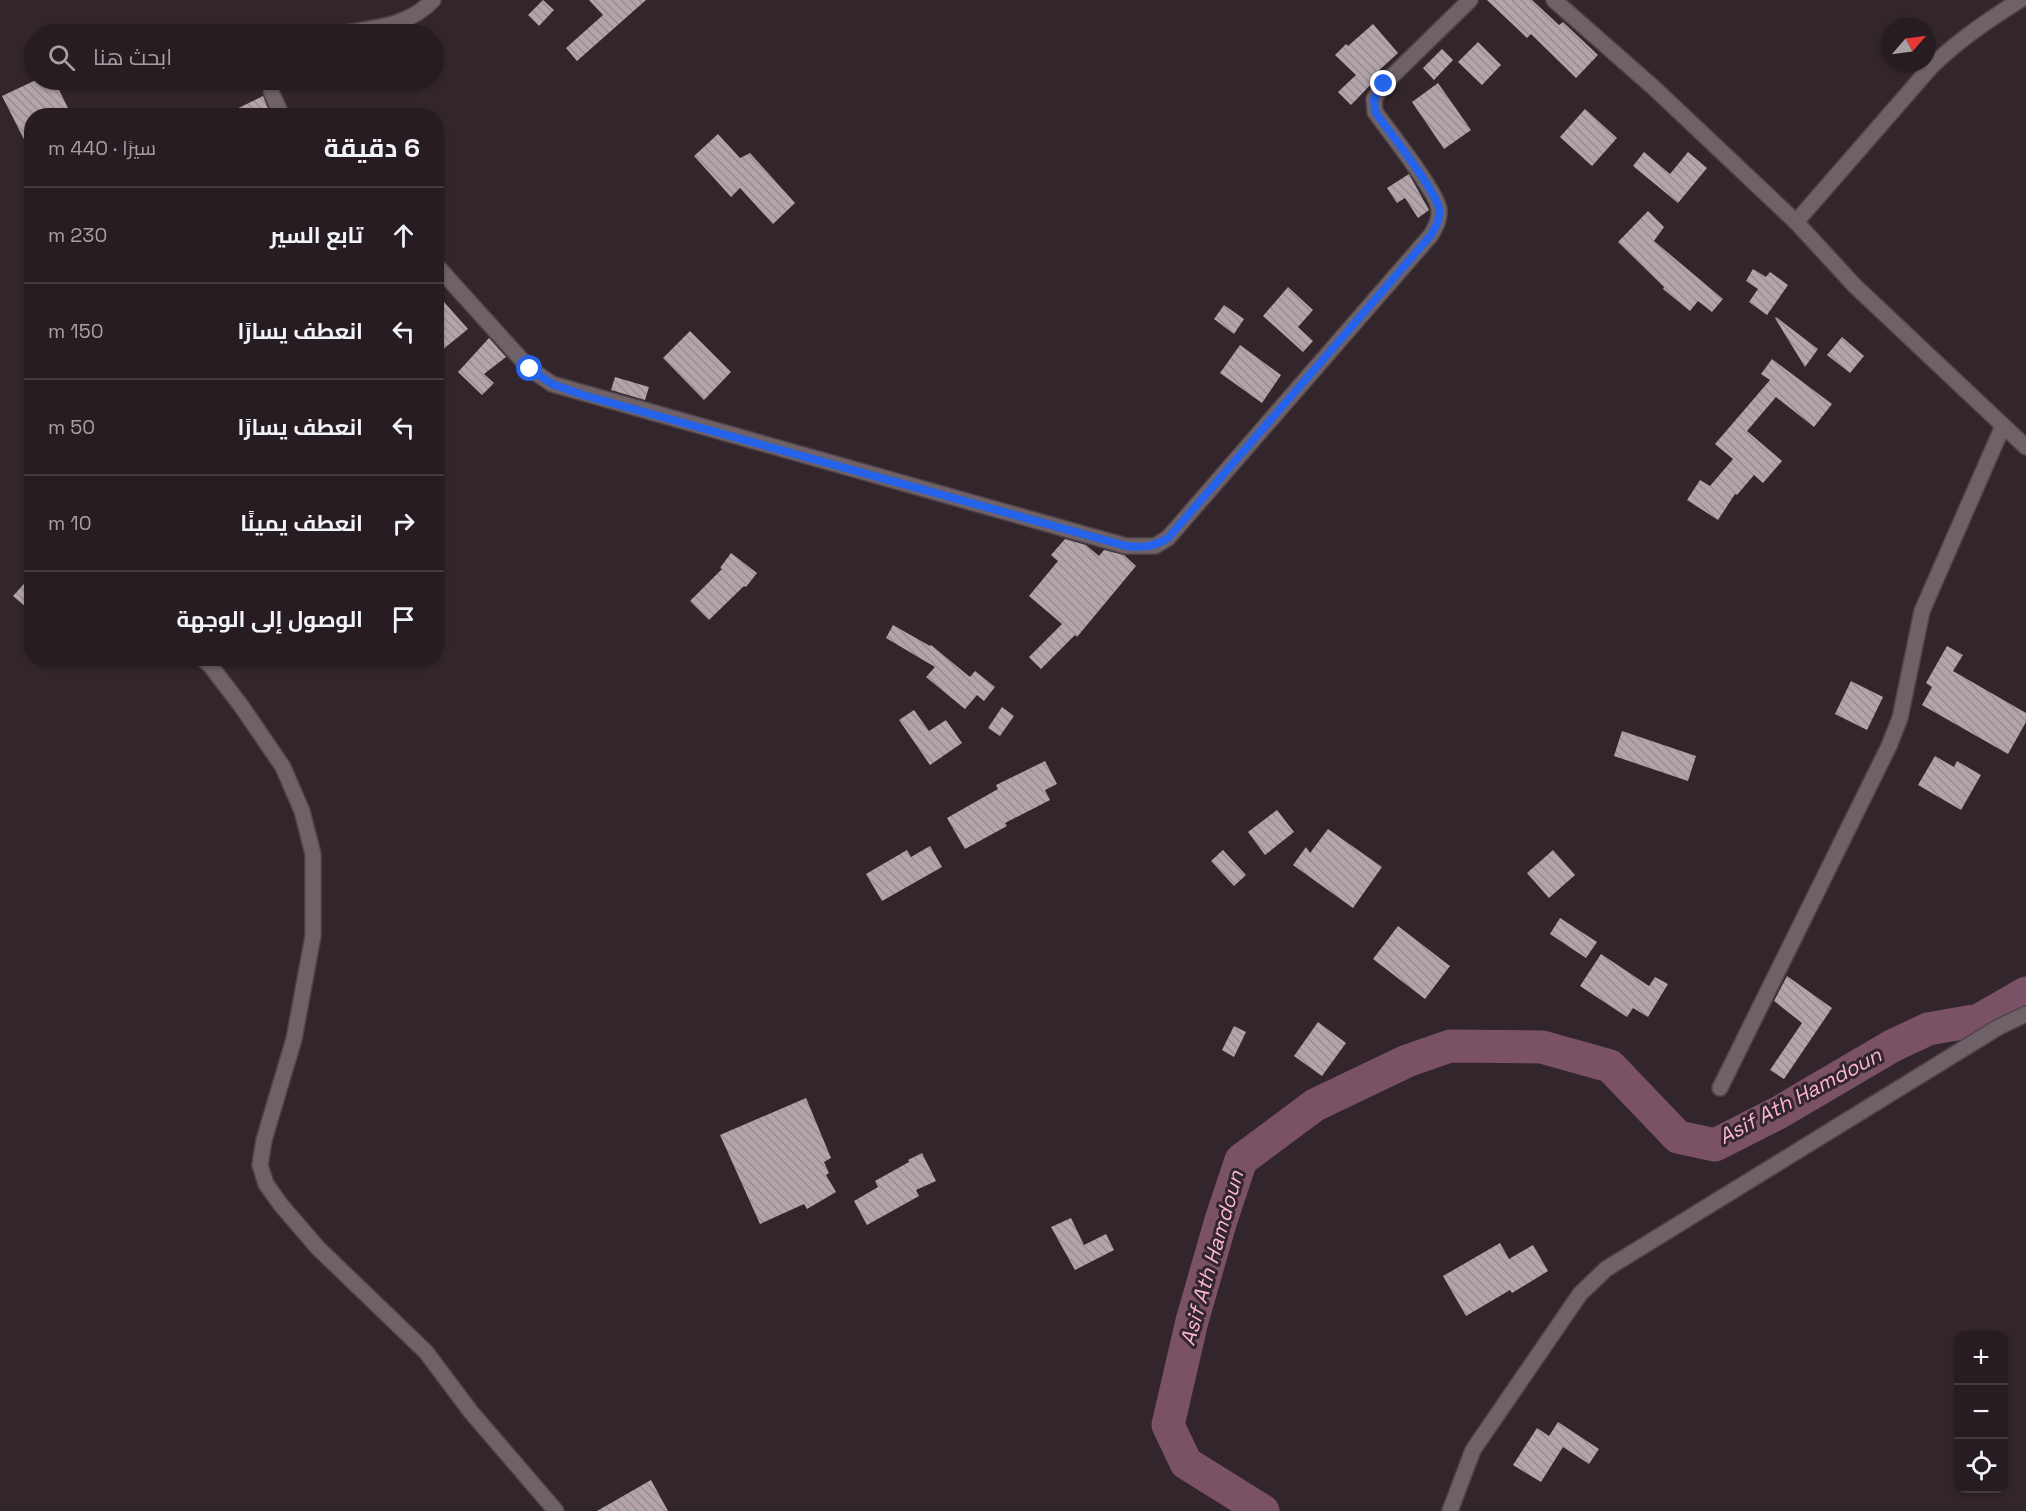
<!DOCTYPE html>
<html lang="ar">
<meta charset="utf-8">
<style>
:root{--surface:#261c21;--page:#32292e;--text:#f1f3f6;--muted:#a4a1a5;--line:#423a3f}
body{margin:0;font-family:"Space Grotesk",Cairo,sans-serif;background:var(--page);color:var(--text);direction:rtl}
.controls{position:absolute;right:18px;bottom:18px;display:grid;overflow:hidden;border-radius:12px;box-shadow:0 2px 4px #0004}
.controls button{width:54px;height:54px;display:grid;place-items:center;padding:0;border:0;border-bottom:2px solid var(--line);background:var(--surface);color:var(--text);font:30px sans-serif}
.compass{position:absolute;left:1882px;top:18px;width:54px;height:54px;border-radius:50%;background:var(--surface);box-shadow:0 2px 4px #0004;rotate:62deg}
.stop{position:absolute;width:18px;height:18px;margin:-14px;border:4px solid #2563eb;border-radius:50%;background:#fff}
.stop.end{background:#2563eb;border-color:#fff;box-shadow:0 2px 6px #0008}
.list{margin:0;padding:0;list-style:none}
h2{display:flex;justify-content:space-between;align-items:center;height:78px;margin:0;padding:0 24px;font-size:26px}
h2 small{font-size:20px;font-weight:400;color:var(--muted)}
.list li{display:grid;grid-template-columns:39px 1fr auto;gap:18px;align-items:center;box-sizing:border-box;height:96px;padding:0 24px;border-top:2px solid var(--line)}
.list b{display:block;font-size:22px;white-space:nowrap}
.list em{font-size:20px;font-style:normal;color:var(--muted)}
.icon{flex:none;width:33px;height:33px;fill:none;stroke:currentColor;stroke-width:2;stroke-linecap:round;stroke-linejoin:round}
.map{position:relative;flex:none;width:2026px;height:1511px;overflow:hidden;direction:ltr}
.search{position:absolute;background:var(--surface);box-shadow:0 2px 4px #0004;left:24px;top:24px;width:420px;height:66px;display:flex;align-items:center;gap:15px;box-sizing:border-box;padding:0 21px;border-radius:33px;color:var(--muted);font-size:22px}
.panel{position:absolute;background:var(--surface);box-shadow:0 2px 4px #0004;left:24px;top:108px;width:420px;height:558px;border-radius:24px;direction:rtl}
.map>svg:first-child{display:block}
</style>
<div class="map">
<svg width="2026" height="1511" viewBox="0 0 2026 1511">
<defs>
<pattern id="building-back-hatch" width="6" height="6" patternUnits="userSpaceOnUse" patternTransform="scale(1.5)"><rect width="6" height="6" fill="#b3a4ab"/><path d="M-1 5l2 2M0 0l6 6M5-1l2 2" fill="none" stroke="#988c92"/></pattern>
</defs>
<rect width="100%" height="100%" fill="#32262c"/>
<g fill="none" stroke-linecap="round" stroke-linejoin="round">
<path stroke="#7b5166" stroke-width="33" d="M1263,1511l-77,-48 -18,-38 24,-104 29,-101 20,-60 74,-55 92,-44 43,-15 92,1 68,19 68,71 37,8 63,-32 114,-67 36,-17 51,-9 47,-27"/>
</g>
<g fill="url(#building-back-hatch)">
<path d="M543,0l11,10 -15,16 -11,-11z"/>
<path d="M589,0h57l-69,61 -11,-13 37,-33z"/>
<path d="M1487,0h45l27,25 4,-3 35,33 -22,23 -45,-44 -4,4z"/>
<path d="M1373,24l25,29 -22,20 3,3 -28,29 -13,-13 18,-17 -21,-20 11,-11 2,2z"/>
<path d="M1478,42l23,23 -19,20 -24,-23z"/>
<path d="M1442,49l11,11 -19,20 -11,-12z"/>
<path d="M36,80h18l18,36h-40v39l-30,-59z"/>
<path d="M1438,83l33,47 -27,19 -32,-47z"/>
<path d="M263,96l8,20h-49z"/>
<path d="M1585,109l32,29 -25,28 -32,-29z"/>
<path d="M718,134l22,24 10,-5 45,50 -22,21 -33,-36 -9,9 -37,-41z"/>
<path d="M1644,152l26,22 18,-22 19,16 -29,35 -45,-37z"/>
<path d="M1409,174l20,36 -11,8 -13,-20 -8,5 -10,-15z"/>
<path d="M1648,211l16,16 -10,14 69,58 -11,13 -14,-11 -8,10 -27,-22 1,-2 -46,-45z"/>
<path d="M1753,269l13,8 4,-5 18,13 -21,30 -18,-13 9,-13 -12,-8z"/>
<path d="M1288,287l25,23 -15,17 15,14 -10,11 -40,-36z"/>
<path d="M436,293l32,36 -32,26z"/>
<path d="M1224,305l20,14 -10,15 -20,-15z"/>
<path d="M1776,317l42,32 -13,18 -30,-49z"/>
<path d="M690,331l41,41 -27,28 -41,-42z"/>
<path d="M1842,337l22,19 -14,17 -23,-18z"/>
<path d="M489,338l17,19 -22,17 10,9 -12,12 -24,-23z"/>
<path d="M1240,345l41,30 -19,28 -42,-30z"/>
<path d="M1772,359l60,45 -18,23 -38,-30 -29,34 35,30 -19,22 -9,-8 -17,20 -2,-1 -17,26 -31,-20 13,-20 10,6 23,-27 -18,-15 55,-64 -9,-6z"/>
<path d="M615,377l34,10 -4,13 -34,-10z"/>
<path d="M1065,539l21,6 13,11 5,-6 20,5 12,11 -59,71 -2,-2 -34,34 -12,-12 33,-33 -33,-28 29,-35 -7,-6z"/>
<path d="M731,553l26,20 -11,14 -2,-1 -35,34 -19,-19 32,-32 -2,-1z"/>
<path d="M32,575v37l-19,-16z"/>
<path d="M893,625l37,21 1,-1 39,32 5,-6 20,16 -11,14 -7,-6 -12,14 -39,-32 9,-10 -49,-29z"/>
<path d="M1947,646l16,9 -10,16 73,42v9l-18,32 -86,-49 10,-18 -6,-4z"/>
<path d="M1851,681l32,16 -16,33 -32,-16z"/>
<path d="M1002,707l12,9 -14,20 -12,-8z"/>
<path d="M914,710l15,21 17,-11 16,23 -32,22 -31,-45z"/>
<path d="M1622,731l74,25 -8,25 -74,-25z"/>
<path d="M1935,756l19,11 3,-6 24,14 -20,35 -43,-25z"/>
<path d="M1045,761l12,23 -12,6 5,10 -45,23 2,3 -42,23 -18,-31 51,-29 -2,-4z"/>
<path d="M1277,810l17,22 -29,23 -17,-23z"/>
<path d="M1328,829l54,38 -29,41 -60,-43 13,-18 4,6z"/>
<path d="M930,846l12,21 -60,34 -16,-27 41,-24 4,7z"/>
<path d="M1223,850l23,25 -12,11 -23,-25z"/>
<path d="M1553,850l22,25 -26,23 -22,-25z"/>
<path d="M1560,918l37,24 -11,16 -36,-24z"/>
<path d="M1398,926l52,40 -25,33 -52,-40z"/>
<path d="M1601,954l48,32 6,-9 13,7 -20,33 -15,-9 -6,9 -47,-31z"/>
<path d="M1787,976l45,32 -48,71 -14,-9 32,-47 -28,-22z"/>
<path d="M1318,1022l28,21 -24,33 -28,-20z"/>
<path d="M1234,1026l12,6 -12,25 -12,-7z"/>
<path d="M806,1098l25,60 -7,4 5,11 -3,2 10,17 -29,17 -3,-5 -44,20 -40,-89z"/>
<path d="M922,1153l14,28 -20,9 3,6 -52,29 -13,-24 24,-14 -3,-6 34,-19 -1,-2z"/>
<path d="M1071,1218l13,27 22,-11 8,16 -39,20 -24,-43z"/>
<path d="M1500,1243l9,16 24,-14 15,26 -36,22 -2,-3 -44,26 -23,-40z"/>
<path d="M1558,1422l41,27 -10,15 -26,-17 -22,35 -28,-17 24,-37 12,8z"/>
<path d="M651,1480l17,31h-71z"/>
</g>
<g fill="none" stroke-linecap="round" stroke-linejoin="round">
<g stroke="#4d4348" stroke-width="18">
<g id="minor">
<path d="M1554,0l99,87 143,135 59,64 171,161"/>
<path d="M339,34c34,-6 69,-7 94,-34"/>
<path d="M269,80l3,14 10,22"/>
<path d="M1796,222l134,-154c27,-27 57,-47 90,-68"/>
<path d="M436,265l94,104 22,15 574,162h29l13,-8 263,-303c5,-9 9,-16 8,-26 -2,-17 -51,-79 -64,-97l-1,-13 10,-15 86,-84"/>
<path d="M202,658l8,7 32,42 41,60 19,44 11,43v82l-19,103 -30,101 -4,25 6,19 15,21 37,43 108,104 45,60 85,99"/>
<path d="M1720,1088l169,-342 11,-28 22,-107 81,-185"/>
<path d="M1450,1511l23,-61 107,-156 26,-25 391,-241 29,-14"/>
</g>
</g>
<use href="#minor" stroke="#6e6167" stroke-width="15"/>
</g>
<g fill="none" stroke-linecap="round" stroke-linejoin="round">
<path stroke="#2563eb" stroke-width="8" d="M530,369l22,15 31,11 543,151c17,2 27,1 42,-8l263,-303c5,-9 9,-15 8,-26 -2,-17 -51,-79 -64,-97l-1,-13 10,-15"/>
</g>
<g text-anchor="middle" stroke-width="6" stroke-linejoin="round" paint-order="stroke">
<g font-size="21" font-style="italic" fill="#fcb4d8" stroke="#32262c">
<text transform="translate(1800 1096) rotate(-28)" y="7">Asif Ath Hamdoun</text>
<text transform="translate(1212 1258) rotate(-74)" y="7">Asif Ath Hamdoun</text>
</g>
</g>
</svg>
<div class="controls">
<button>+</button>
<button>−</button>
<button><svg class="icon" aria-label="locate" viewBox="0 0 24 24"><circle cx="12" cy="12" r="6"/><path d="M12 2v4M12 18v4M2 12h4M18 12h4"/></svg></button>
</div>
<svg class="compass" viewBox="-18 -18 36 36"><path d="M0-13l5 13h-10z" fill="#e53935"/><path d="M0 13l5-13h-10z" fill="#a4a1a5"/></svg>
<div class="stop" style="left:530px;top:369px"></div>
<div class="stop end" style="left:1384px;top:84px"></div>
<div class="search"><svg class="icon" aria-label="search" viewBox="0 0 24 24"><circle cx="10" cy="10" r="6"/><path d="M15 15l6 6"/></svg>ابحث هنا</div>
<section class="panel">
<h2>6 دقيقة<small>سيرًا · 440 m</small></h2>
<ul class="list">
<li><svg class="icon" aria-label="ahead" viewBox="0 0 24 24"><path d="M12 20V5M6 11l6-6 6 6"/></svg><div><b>تابع السير</b></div><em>230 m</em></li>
<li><svg class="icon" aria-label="left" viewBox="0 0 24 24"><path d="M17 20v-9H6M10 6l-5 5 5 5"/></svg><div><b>انعطف يسارًا</b></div><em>150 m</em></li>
<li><svg class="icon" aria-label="left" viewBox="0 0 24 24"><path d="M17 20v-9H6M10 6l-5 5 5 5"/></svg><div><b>انعطف يسارًا</b></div><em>50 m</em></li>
<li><svg class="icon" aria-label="right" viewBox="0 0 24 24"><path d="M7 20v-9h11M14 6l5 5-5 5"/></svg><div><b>انعطف يمينًا</b></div><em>10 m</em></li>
<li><svg class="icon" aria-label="arrive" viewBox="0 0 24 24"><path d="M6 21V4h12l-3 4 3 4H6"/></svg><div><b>الوصول إلى الوجهة</b></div></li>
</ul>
</section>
</div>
